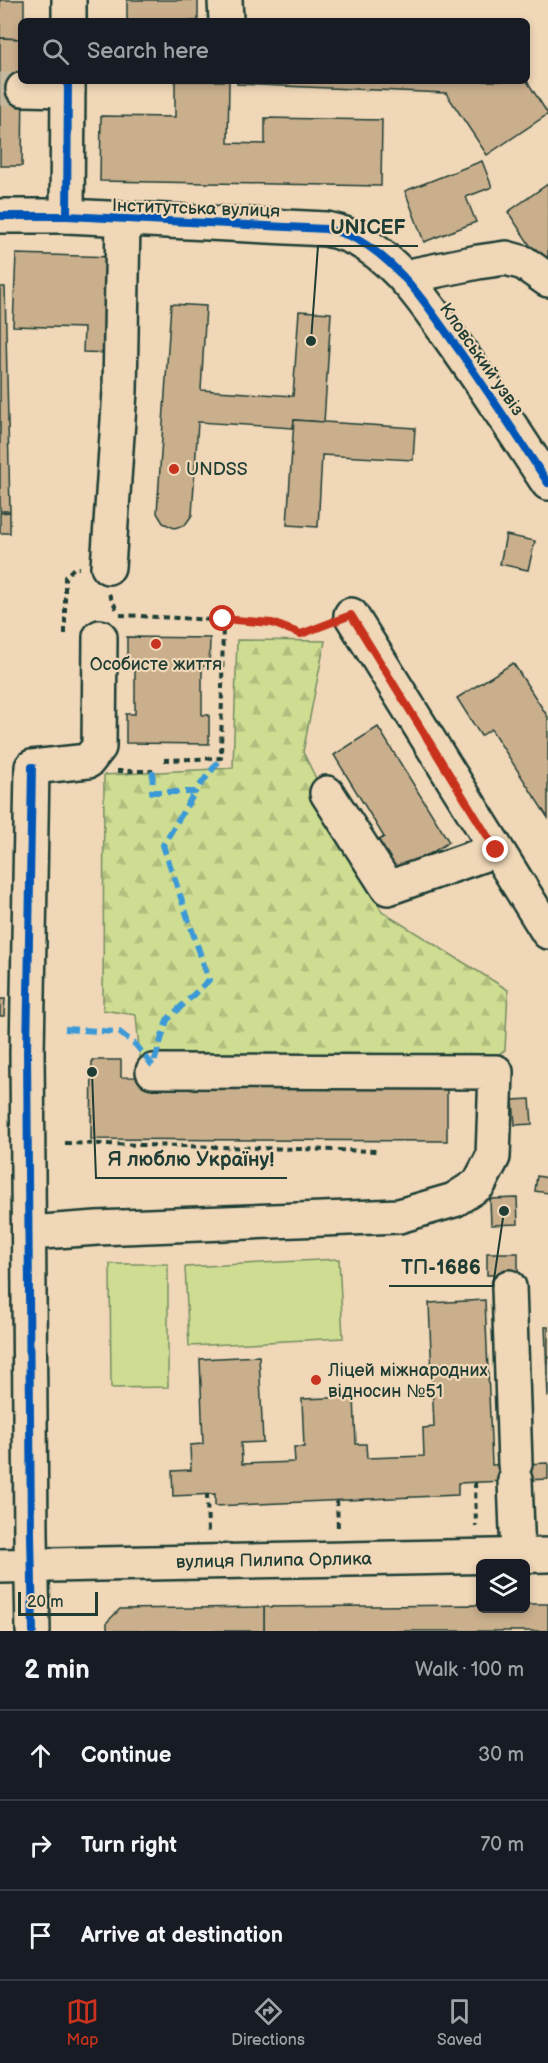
<!DOCTYPE html>
<meta charset="utf-8">
<style>
:root{--surface:#171b24;--page:#242831;--text:#f1f3f6;--muted:#9ea1a6;--line:#363941;--accent:#c8321e}
body{margin:0;font-family:"Balsamiq Sans",sans-serif;background:var(--page);color:var(--text)}
.controls{position:absolute;right:18px;bottom:18px;display:grid;overflow:hidden;border-radius:9px;box-shadow:0 3px 9px #0003}
.controls button{width:54px;height:54px;display:grid;place-items:center;padding:0;border:0;border-bottom:2px solid var(--line);background:var(--surface);color:var(--text);font:30px sans-serif}
.scale{position:absolute;left:18px;bottom:15px;width:80px;box-sizing:border-box;padding-left:6px;border:3px solid #1f3d34;border-top:0;font-size:16px;line-height:21px;white-space:nowrap;color:#1f3d34;-webkit-text-stroke:4px #efd7b7;paint-order:stroke}
.stop{position:absolute;width:18px;height:18px;margin:-14px;border:4px solid #c8321e;border-radius:50%;background:#fff}
.stop.end{background:#c8321e;border-color:#fff;box-shadow:0 2px 6px #0008}
.list{margin:0;padding:0;list-style:none}
h2{display:flex;justify-content:space-between;align-items:center;height:78px;margin:0;padding:0 24px;font-size:26px}
h2 small{font-size:20px;font-weight:400;color:var(--muted)}
.list li{display:grid;grid-template-columns:39px 1fr auto;gap:18px;align-items:center;box-sizing:border-box;height:90px;padding:0 24px;border-top:2px solid var(--line)}
.list b{display:block;font-size:22px;white-space:nowrap}
.list em{font-size:20px;font-style:normal;color:var(--muted)}
.icon{flex:none;width:33px;height:33px;fill:none;stroke:currentColor;stroke-width:2;stroke-linecap:round;stroke-linejoin:round}
.map{position:relative;flex:none;width:548px;height:1631px;overflow:hidden}
.search{position:absolute;background:var(--surface);box-shadow:0 3px 9px #0003;left:18px;right:18px;top:18px;height:66px;display:flex;align-items:center;gap:15px;box-sizing:border-box;padding:0 21px;border-radius:9px;color:var(--muted);font-size:22px}
.sheet{height:348px;background:var(--surface)}
nav{display:flex;justify-content:space-around;align-items:center;box-sizing:border-box;height:84px;border-top:2px solid var(--line);background:var(--surface);font-size:16px;color:var(--muted)}
nav a{display:grid;justify-items:center;gap:3px}
nav .on{color:var(--accent)}
.map>svg:first-child{display:block}
</style>
<div class="map">
<svg width="548" height="1631" viewBox="0 0 548 1631">
<defs>
<pattern id="forest-firs" width="22" height="20" patternUnits="userSpaceOnUse" patternTransform="scale(1.5)"><rect width="22" height="20" fill="#cedd91"/><path d="M5 1l3.5 6h-7zM16 11l3.5 6h-7z" fill="#b0bf7e"/></pattern>
</defs>
<rect width="100%" height="100%" fill="#efd7b7"/>
<filter id="ink" filterUnits="userSpaceOnUse"><feTurbulence type="fractalNoise" baseFrequency=".0167" numOctaves="2"/><feDisplacementMap in="SourceGraphic" scale="12" xChannelSelector="R" yChannelSelector="G"/><feConvolveMatrix kernelMatrix="1 2 1 2 8 2 1 2 1" color-interpolation-filters="sRGB"/></filter>
<g filter="url(#ink)">
<path fill="url(#forest-firs)" stroke="#768d62" stroke-width="1.5" d="M237,640l88,1 -22,111 79,160 126,78 -3,60 -35,23 -329,-4 -5,-54 -33,-5 1,-235 129,-7z"/>
<g fill="#cedd91" stroke="#768d62" stroke-width="1.5">
<path d="M339,1259l4,79 -154,8 -4,-79z"/>
<path d="M110,1264h58v123l-57,1z"/>
</g>
<g fill="#caaf8d" stroke="#1f3d34" stroke-width="1.5">
<path d="M0,0h24v21h-3v18l-21,-1z"/>
<rect x="127" y="0" width="71" height="21"/>
<path d="M0,38l21,1v42h2l-1,85h-22z"/>
<path d="M175,81h54l-1,62 37,1v-26l117,2 -1,66 -281,-5 1,-65 74,1z"/>
<path d="M237,81h290l21,33 -61,41 -41,-62 -209,-9z"/>
<path d="M482,161l10,26 -26,10 10,25 -52,20 -19,-51z"/>
<path d="M548,184v77l-5,4 -35,-53z"/>
<path d="M16,254l98,3 -3,96 -28,-1 1,-24 -71,-2z"/>
<path d="M0,287h5l5,224h-10z"/>
<path d="M171,304l35,2 -5,84 92,6 6,-85 32,2 -7,109 -30,-2 -1,8 -95,-6 -6,93 -7,10 -11,3 -11,-5 -6,-10z"/>
<path d="M294,420l121,8 -2,32 -91,-5 -4,72 -31,-2z"/>
<path d="M10,512v21h-10v-20z"/>
<path d="M506,535l29,6 -7,29 -28,-6z"/>
<path d="M127,637l83,1 -1,29 -7,-1v49h7v29l-83,-1v-29h9v-48h-8z"/>
<path d="M513,663l35,54v101l-57,-89 -10,7 -24,-38z"/>
<path d="M378,727l71,115 -54,34 -21,-33 10,-6 -50,-82z"/>
<path d="M0,999h5l-1,17h-4z"/>
<path d="M92,1060h29v17l326,1v63l-356,-2z"/>
<path d="M530,1099l2,25 -17,1 -2,-25z"/>
<path d="M537,1176l11,2v15l-13,-2z"/>
<path d="M517,1198l1,26 -27,1 -1,-26z"/>
<rect x="487" y="1253" width="31" height="22"/>
<path d="M485,1300l7,165 56,-2v16l-90,4v12l-243,11v-12l-42,2 -1,-25 19,-1 -1,-25 13,-1 -3,-85 59,-3 4,86 -22,1 1,21 53,-2 -1,-15h10l-2,-48 52,-2 2,47h10l1,14 57,-2 -1,-28 11,-1 -5,-124z"/>
<path d="M545,1327h3v70z"/>
<path d="M526,1604h22v27h-284v-24l216,-2v3h46z"/>
<path d="M264,1607v24h-157v-9l13,-13z"/>
</g>
<g fill="none" stroke-linecap="round" stroke-linejoin="round">
<path stroke="#c5b89d" stroke-width="33" stroke-dasharray="33 16" stroke-linecap="butt" d="M0,89h23"/>
<g stroke="#1f3d34" stroke-width="38">
<g id="minor">
<path d="M225,0l1,21"/>
<path d="M69,21v-21"/>
<path d="M23,89l45,1"/>
<path d="M0,216h67l259,13c15,3 29,8 42,17 36,24 61,62 85,96 33,46 64,94 95,141"/>
<path d="M67,216l1,-135"/>
<path d="M404,277l74,-15 28,-4 18,5 24,17"/>
<path d="M108,567l12,-176 3,-171"/>
<path d="M351,615l197,317"/>
<path d="M327,793l61,95 108,-38"/>
<path d="M29,1233l68,-5 302,-12 55,-16 25,-16 14,-27 3,-85 -343,-1"/>
<path d="M509,1287l6,177"/>
<path d="M515,1480l3,76"/>
<path d="M0,1566l548,-11"/>
<path d="M33,1631l-2,-96 -4,-482 5,-286 56,-6 11,-14 1,-110"/>
</g>
</g>
<g stroke="#1f3d34" stroke-width="4" stroke-dasharray="6 4.5" stroke-linecap="butt">
<path d="M109,594l9,18"/>
<path d="M120,615l152,8 29,11 24,-9"/>
<path d="M65,634v-57l9,-9h5"/>
<path d="M164,760l57,-2 2,-139"/>
<path d="M117,771h36"/>
<path d="M65,1143l311,8"/>
<path d="M475,1482l1,44"/>
<path d="M207,1494l1,39"/>
<path d="M337,1500l1,29"/>
</g>
<use href="#minor" stroke="#efd7b7" stroke-width="33"/>
<g stroke="#3a99d8" stroke-width="6" stroke-dasharray="12 6" stroke-linecap="butt">
<path d="M153,771l-1,21h43l26,-34"/>
<path d="M65,1029l54,3 17,13 17,21 14,-46 42,-40 -46,-135 32,-53"/>
</g>
<g stroke="#efd7b7" stroke-width="11">
<g id="cycleway">
<path d="M0,216h67l259,13c15,3 29,8 42,17 36,24 61,62 85,96 33,46 64,94 95,141"/>
<path d="M67,216l1,-135"/>
<path d="M32,767l-5,286 4,482 2,96"/>
</g>
</g>
<use href="#cycleway" stroke="#0057b8" stroke-width="8"/>
</g>
</g>
<g fill="none" stroke-linecap="round" stroke-linejoin="round" filter="url(#ink)">
<path stroke="#c8321e" stroke-width="8" d="M223,619l49,4 29,11 50,-19 145,235"/>
</g>
<g fill="#c8321e" stroke="#efd7b7" stroke-width="2">
<circle cx="174" cy="469" r="6"/>
<circle cx="156" cy="644" r="6"/>
<circle cx="316" cy="1380" r="6"/>
</g>
<g text-anchor="middle" stroke-width="4.5" stroke-linejoin="round" paint-order="stroke">
<g font-size="18" fill="#1f3d34" stroke="#efd7b7">
<text transform="translate(196 208) rotate(2)" y="6">Інститутська вулиця</text>
<text transform="translate(482 359) rotate(55)" y="6">Кловський узвіз</text>
<text transform="translate(274 1560) rotate(-1)" y="6">вулиця Пилипа Орлика</text>
</g>
<g font-size="18" fill="#1f3d34" stroke="#efd7b7" text-anchor="start">
<text x="186" y="475">UNDSS</text>
<text x="156" y="670" text-anchor="middle">Особисте життя</text>
<text x="328" y="1376">Ліцей міжнародних<tspan x="328" dy="21">відносин №51</tspan></text>
</g>
</g>
<path fill="none" stroke="#1f3d34" stroke-width="2" d="M311 341L318 246H418M92 1072L96 1178H287M504 1211L493 1286H389"/>
<g fill="#1f3d34" stroke="#efd7b7" stroke-width="2">
<circle cx="311" cy="341" r="6"/>
<circle cx="92" cy="1072" r="6"/>
<circle cx="504" cy="1211" r="6"/>
</g>
<g font-size="20" text-anchor="middle" font-weight="bold" fill="#1f3d34" stroke="#efd7b7" stroke-width="4.5" stroke-linejoin="round" paint-order="stroke">
<text x="368" y="234">UNICEF</text>
<text x="191" y="1166">Я люблю Україну!</text>
<text x="441" y="1274">ТП-1686</text>
</g>
</svg>
<div class="controls">
<button><svg class="icon" aria-label="layers" viewBox="0 0 24 24"><path d="M12 4l9 5-9 5-9-5zM3 14l9 5 9-5"/></svg></button>
</div>
<div class="scale">20 m</div>
<div class="stop" style="left:223px;top:619px"></div>
<div class="stop end" style="left:496px;top:850px"></div>
<div class="search"><svg class="icon" aria-label="search" viewBox="0 0 24 24"><circle cx="10" cy="10" r="6"/><path d="M15 15l6 6"/></svg>Search here</div>
</div>
<section class="sheet">
<h2>2 min<small>Walk · 100 m</small></h2>
<ul class="list">
<li><svg class="icon" aria-label="ahead" viewBox="0 0 24 24"><path d="M12 20V5M6 11l6-6 6 6"/></svg><div><b>Continue</b></div><em>30 m</em></li>
<li><svg class="icon" aria-label="right" viewBox="0 0 24 24"><path d="M7 20v-9h11M14 6l5 5-5 5"/></svg><div><b>Turn right</b></div><em>70 m</em></li>
<li><svg class="icon" aria-label="arrive" viewBox="0 0 24 24"><path d="M6 21V4h12l-3 4 3 4H6"/></svg><div><b>Arrive at destination</b></div></li>
</ul>
</section>
<nav>
<a class="on"><svg class="icon" aria-label="map" viewBox="0 0 24 24"><path d="M3 6l6-2 6 2 6-2v14l-6 2-6-2-6 2zM9 4v14M15 6v14"/></svg>Map</a>
<a><svg class="icon" aria-label="directions" viewBox="0 0 24 24"><path d="M12 3l9 9-9 9-9-9zM9 14v-3h6M13 9l2 2-2 2"/></svg>Directions</a>
<a><svg class="icon" aria-label="saved" viewBox="0 0 24 24"><path d="M7 4h10v16l-5-4-5 4z"/></svg>Saved</a>
</nav>
